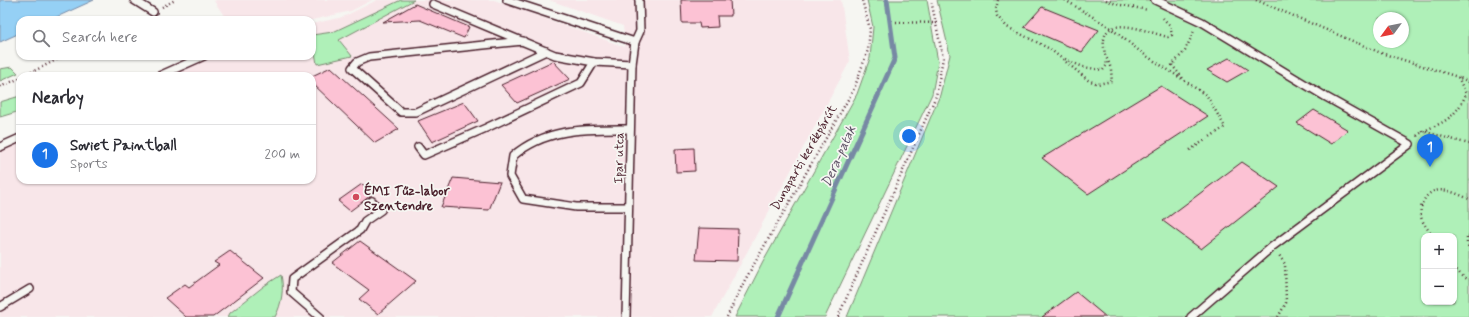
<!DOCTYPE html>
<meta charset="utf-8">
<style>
:root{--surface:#fff;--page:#f2f2f3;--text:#2b2b33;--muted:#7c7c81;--line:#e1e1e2;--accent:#1a73e8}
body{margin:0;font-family:Mynerve,sans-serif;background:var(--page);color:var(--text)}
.controls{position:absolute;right:12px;bottom:12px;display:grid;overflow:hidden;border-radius:8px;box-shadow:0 1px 3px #0004}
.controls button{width:36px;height:36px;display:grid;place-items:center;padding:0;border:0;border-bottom:1px solid var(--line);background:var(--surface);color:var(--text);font:20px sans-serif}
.compass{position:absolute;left:1373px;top:12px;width:36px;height:36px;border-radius:50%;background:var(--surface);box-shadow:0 1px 3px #0004;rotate:237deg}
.you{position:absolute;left:909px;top:136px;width:14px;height:14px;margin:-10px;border:3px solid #fff;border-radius:50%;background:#1a73e8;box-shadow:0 0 0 6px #1a73e833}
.badge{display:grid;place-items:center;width:26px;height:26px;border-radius:50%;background:var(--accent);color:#fff;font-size:13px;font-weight:700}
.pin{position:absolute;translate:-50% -33px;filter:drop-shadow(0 1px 2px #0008)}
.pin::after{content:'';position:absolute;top:21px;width:14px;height:12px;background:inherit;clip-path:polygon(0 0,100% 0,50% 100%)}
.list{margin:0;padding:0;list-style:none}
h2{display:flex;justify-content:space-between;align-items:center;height:52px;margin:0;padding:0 16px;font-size:17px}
h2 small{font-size:13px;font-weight:400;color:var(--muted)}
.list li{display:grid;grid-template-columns:26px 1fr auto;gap:12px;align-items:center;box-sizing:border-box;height:60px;padding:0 16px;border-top:1px solid var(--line)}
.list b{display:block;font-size:15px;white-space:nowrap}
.list p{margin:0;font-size:13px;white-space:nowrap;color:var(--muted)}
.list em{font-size:13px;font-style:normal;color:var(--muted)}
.icon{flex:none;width:22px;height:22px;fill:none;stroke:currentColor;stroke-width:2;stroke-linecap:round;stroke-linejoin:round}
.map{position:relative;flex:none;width:1469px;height:317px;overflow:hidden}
.search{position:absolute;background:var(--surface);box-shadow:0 1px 3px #0004;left:16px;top:16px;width:300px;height:44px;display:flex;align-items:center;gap:10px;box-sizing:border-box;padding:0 14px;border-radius:12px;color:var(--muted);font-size:15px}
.panel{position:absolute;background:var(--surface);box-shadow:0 1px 3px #0004;left:16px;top:72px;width:300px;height:112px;border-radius:12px}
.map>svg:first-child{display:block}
</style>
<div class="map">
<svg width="1469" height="317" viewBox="0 0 1469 317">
<rect width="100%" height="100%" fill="#f6f6f2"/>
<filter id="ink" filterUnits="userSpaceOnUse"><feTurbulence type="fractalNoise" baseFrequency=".025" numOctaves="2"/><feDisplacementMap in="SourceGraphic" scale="8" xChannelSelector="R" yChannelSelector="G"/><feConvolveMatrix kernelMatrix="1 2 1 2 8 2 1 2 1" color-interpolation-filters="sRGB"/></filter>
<g filter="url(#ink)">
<g fill="#f8e6e9">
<path d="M217,0h155l-21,11 -39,9h-85l-13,-19z"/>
<path d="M377,0h117l131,47 -2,-21 -74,-26h292l9,61 -138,256h-712v-166l20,-9v38h292v-104h-146l45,-20h101v-32l31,-7z"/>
</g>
<g fill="#aff0b8" stroke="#7c8872" fill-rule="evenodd">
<path d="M401,0h13l-75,40 13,16 -35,8 -5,-29 21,-3z"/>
<path d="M867,0h60l11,62 -6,32 -107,223h-90l28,-55 94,-168 13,-36 3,-31z"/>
<path d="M937,0h532v317h-622l93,-222 10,-40zM1379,18h24v24h-24zM1424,236h30v66h-30z"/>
<path d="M12,67l6,6 -18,8v-12z"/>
<path d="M20,96v15l-20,6v-15z"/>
<path d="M281,275c3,13 1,29 -6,42h-47l2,-4 34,-27z"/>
</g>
<path fill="#95d0f5" stroke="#7789a4" d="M0,0h94l-44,20h-30v13l-20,9z"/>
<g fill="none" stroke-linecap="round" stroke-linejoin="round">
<path stroke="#7789a4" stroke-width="5" d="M778,317l117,-259 -8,-58"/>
</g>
<g fill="#fcc2d4" stroke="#4a1f2b">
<path d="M681,0h49l1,16h-14l1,11 -18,1 -1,-5h-17z"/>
<path d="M415,4l54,23 -5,11 -44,-18 -37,2z"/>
<path d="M1042,7l57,23 -17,22 -58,-25z"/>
<path d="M1229,58l19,12 -21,12 -20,-12z"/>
<path d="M553,61l17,18 -53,24 -16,-18z"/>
<path d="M331,67l68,62 -24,14 -63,-60v-7z"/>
<path d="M1161,86l47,30 -120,78 -46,-36z"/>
<path d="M464,102l14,19 -46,21 -14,-21z"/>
<path d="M1314,110l34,20 -17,14 -34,-21z"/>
<path d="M694,148l1,23 -19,1 -1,-23z"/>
<path d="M1242,162l37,25 -78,62 -38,-28z"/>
<path d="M453,178l47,4 -11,28 -48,-3z"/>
<path d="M362,184l12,9 -24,18 -12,-10z"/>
<path d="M699,228l39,1 -1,32 -41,-1z"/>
<path d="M360,241l56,40 -38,33 -19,-15 10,-9 -37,-27z"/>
<path d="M230,251l34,27 -51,39h-27l-21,-19 20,-14 4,3 30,-22 -5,-3z"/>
<path d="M1076,292l30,25h-64z"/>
</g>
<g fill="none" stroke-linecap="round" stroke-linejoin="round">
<g stroke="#4a1f2b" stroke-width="10">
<g id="service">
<path d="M134,0l19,12"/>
<path d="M507,0l128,42"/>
<path d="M1155,0l47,22 124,75 84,47 -137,102 -82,71"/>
<path d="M433,4l122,51 39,7 38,2"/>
<path d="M523,41l-154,16 -12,5 -5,6 49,44h15l130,-61"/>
<path d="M159,76l45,-20"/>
<path d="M0,147l20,-9"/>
<path d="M418,147l6,8 62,-27 95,-45 13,-21"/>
<path d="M628,207h-52l-53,-8 -13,-23 3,-20c34,-29 74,-27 117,-27"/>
<path d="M0,307l30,-18"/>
<path d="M320,317l-29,-25 1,-13 68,-49 5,-9 16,-11 -9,-9"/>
<path d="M626,317l6,-253 3,-22 5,-11 -1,-31"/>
</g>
</g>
<g stroke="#4a1f2b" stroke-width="2.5" stroke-dasharray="1 3" stroke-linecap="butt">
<path d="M998,0l-2,9 1,7 10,11 43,22 38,31 10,4 14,-3c-1,-5 0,-10 -2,-15 -1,-4 -4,-8 -5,-12 -10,-46 41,-22 63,-17l4,-2 -2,-9 -7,-8"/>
<path d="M1065,0l43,26 34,27 40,26"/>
<path d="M1106,0l10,4 32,6"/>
<path d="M1256,0l125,53 77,24"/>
<path d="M162,7l13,-7"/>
<path d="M896,22l41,1"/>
<path d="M1065,59l18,8 20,3 4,-5 -1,-5"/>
<path d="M24,76l40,-20"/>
<path d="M0,87l20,-9"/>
<path d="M1422,131l47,13"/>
<path d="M1417,136c7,-6 14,-8 22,-12 13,-6 22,-17 27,-30l-8,-17 11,5"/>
<path d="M1190,150l35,-23 -18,-31 -22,-15 -13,-16 13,-14 9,-20"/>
<path d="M1432,236c-3,-6 -9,-12 -11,-19 -1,-5 0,-11 2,-15 9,-20 31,-10 46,-3"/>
<path d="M1469,236h-2v9l2,2"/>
<path d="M1454,267l7,8 8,5"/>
<path d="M727,317l18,-37 109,-191 14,-39 2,-21 -8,-29"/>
<path d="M838,317l98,-221 7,-38 -12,-58"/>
<path d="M1278,317l8,-14 -1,-39 -6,-9"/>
</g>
<use href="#service" stroke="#f6f6f2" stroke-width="7"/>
</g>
</g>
<circle fill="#d1495b" stroke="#f6f6f2" stroke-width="1.5" cx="356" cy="197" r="4"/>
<g text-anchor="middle" stroke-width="3.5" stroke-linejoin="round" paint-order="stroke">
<g font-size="13" fill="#4a1f2b" stroke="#f6f6f2">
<text transform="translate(803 157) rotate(-60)" y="5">Dunaparti kerékpárút</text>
<text transform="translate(618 158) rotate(-89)" y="5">Ipar utca</text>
</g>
<g font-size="13" font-weight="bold" fill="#4a1f2b" stroke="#f6f6f2" text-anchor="start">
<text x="364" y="195">ÉMI Tűz-labor<tspan x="364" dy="15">Szentendre</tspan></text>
</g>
<g font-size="14" font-style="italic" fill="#605468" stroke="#f6f6f2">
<text transform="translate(838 156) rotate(-66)" y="5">Dera-patak</text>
</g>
</g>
</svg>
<div class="controls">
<button>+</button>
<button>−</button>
</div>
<svg class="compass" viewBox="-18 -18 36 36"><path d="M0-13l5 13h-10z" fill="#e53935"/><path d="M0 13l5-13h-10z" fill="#7c7c81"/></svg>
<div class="you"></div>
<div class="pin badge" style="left:1430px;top:167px">1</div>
<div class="search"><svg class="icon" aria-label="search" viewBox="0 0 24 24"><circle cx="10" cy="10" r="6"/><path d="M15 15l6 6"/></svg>Search here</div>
<section class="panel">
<h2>Nearby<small></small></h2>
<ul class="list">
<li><span class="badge">1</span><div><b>Soviet Paintball</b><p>Sports</p></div><em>200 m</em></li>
</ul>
</section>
</div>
